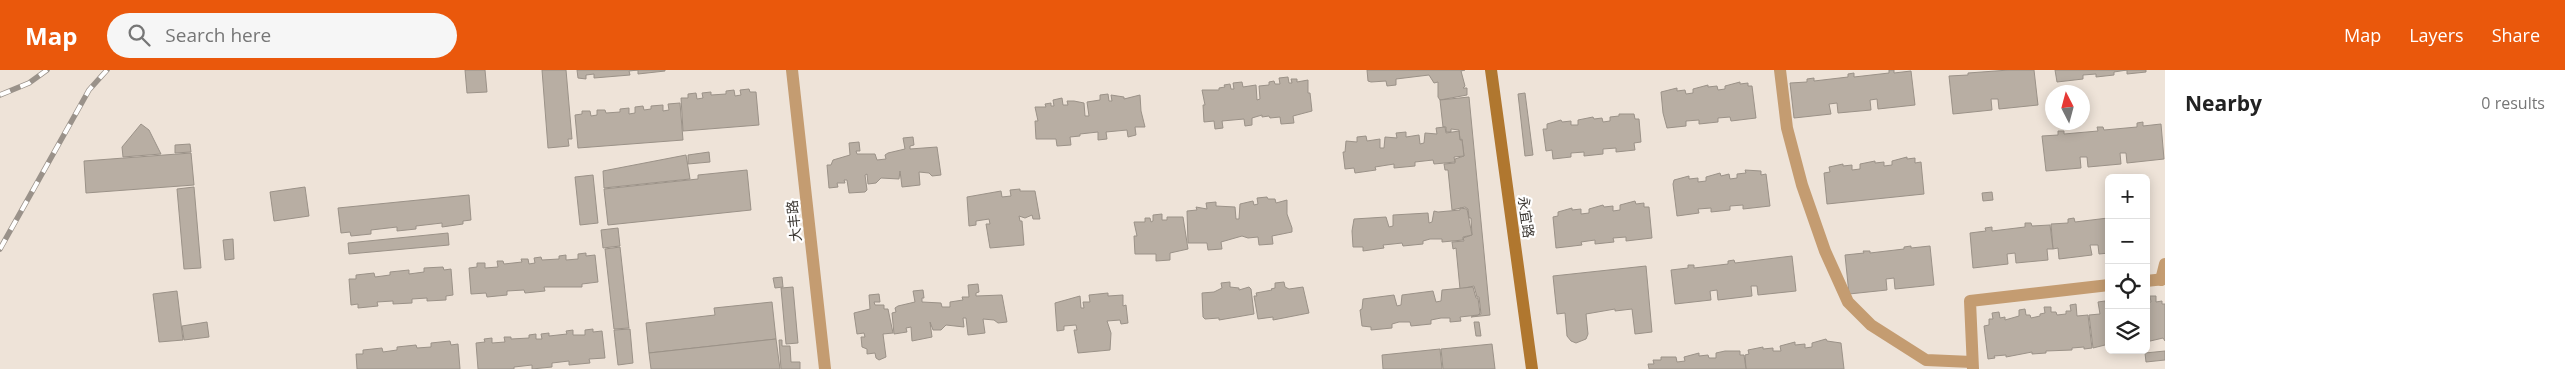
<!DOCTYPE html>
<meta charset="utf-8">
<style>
:root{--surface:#fff;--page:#f6f6f6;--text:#222;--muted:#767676;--line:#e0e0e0;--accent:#ea580c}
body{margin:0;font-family:"Open Sans","Noto Sans SC",sans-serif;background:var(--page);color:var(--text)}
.controls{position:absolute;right:15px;bottom:15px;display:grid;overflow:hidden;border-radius:8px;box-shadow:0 2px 12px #0003}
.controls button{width:45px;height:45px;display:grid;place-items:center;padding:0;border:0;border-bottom:1px solid var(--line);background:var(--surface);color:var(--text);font:25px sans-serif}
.compass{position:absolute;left:2045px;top:15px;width:45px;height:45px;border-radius:50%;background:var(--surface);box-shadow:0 2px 12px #0003;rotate:354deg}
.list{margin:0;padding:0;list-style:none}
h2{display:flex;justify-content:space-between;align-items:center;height:65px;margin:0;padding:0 20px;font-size:21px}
h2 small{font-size:16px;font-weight:400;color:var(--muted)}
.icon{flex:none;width:28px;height:28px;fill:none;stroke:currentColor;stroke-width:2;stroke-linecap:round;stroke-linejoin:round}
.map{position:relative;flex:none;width:2165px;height:299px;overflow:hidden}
header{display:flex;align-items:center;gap:30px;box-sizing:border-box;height:70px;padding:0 25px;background:var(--accent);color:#fff}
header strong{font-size:24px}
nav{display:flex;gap:28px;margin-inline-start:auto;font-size:18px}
.search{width:350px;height:45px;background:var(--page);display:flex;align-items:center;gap:12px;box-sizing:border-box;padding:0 18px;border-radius:28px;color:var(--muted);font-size:19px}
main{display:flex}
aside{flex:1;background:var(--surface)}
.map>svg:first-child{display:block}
</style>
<header>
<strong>Map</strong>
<div class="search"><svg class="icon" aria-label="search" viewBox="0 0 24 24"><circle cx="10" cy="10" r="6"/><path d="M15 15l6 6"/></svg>Search here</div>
<nav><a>Map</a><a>Layers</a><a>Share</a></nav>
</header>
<main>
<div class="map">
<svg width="2165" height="299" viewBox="0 0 2165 299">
<rect width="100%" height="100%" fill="#eee3d8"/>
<g fill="#b8aea3" stroke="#9b9288">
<path d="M465,0h20l2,22 -20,1z"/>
<path d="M542,0h24l6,69h-4l1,7 -21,2z"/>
<path d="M577,0h88v1l-27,3v-4l-9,1 1,4 -36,3v-4l-8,1v4l-8,-1z"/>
<path d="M1367,0h98l-4,1 4,15 -2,2h4v7l-27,5 -2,-3v-15l-4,1 -5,-8 -33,4v6l-9,1 -1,-5 -15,1 -3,-1z"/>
<path d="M1889,0h5v3l17,-2 4,34 -37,4 -1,-10 -7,1 1,10 -33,3 -1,-10 -8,1 2,10 -37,4 -4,-35 17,-1v-3l7,-1v3l34,-4v-3l6,-1v4l35,-4z"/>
<path d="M2009,0h25l4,35 -39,4 -1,-10h-7l1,11 -39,4 -4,-38 19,-1v-2z"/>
<path d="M2055,0h91v2l-19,2v-4l-13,2v3l-18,2v-3l-13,1v4l-26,3z"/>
<path d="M1288,7l1,6h3l-1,-4h6v3l11,-2v13h2l2,18 -19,5 1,7 -13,1 -1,-7 -10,1 -1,-2 -7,1v-2l-10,3v7l-7,1 -1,-7 -22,2 1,7 -8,1 -1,-8 -10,1 -1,-17h2l-3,-15h17v-2l6,-1 -1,-2 6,-1 1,5h3l-1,-6 9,-1 1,5 13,-2 1,15 3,-1 -1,-13 10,-1v-3l5,-1 1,3h5l-1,-6z"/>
<path d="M1740,12v2l8,-1v3h4l4,32 -25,3 -1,-4 -12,1v4l-19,2v-4l-13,1v5l-19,2 -4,-15 -2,-21 16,-4v3l8,-1 1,4 7,-1v-4l15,-4v2l9,-1 1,4 7,-1v-3z"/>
<path d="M749,19l1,3h6l3,33 -76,6 -2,-33h7v-4l8,-1 1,6 6,-1 -1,-5 9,-1v3l15,-1v-3l8,-1 1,6 6,-1 -1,-5z"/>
<path d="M1525,23l8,62 -8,1 -7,-62z"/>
<path d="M1108,24l1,7h3l-1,-6 13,2v2l16,-4 1,16 4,16h-10l1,8 -8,2 -1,-7 -21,2 1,7 -9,1v-8l-18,2v2l-10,1 1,8 -14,1 -1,-7h-20l-1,-18h3l-3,-14h11l-1,-3 6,-1v3h3l-1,-6 9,-2 1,7h5l-1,-4h7l10,2 1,13h4l-2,-14 13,-2v-5z"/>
<path d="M1469,27l21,218 -19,2 10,-3 -2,-17h-2l-3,-11 -14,3 -4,-41 -3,1 -1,-7 12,-1 -1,-3 9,-3 -1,-17h-2l-1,-9 -3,-2 -13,3 -4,-40h-3l-1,-6 11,-1v-4l9,-3 -2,-17 -2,1 -1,-10 -8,-1v3h-5v-5h-3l-3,-27z"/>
<path d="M680,33l3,37 -105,8 -3,-33 7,-1v-3h8l1,5 6,-1v-5h8l1,3 14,-1v-3l9,-1v6l6,-1v-6l8,-1 1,4 7,-1v-3l12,-1v6l6,-1 -1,-6z"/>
<path d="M1619,44h15l1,5h4l2,23 -7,1 1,7 -19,2v-4l-13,1v5l-19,2v-4l-13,1v4l-18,2 -1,-9 -6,1 -3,-22h4v-5l14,-4 1,2 9,-1v4h7v-5l15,-3 1,2 8,-1 1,4 7,-1v-4l9,-1z"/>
<path d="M2143,52v4l18,-2 3,35 -37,4 -1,-10h-6l1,11 -33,3 -1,-10h-7l1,11 -35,3 -4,-35 16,-1v-4h6v3l34,-3 -1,-4h6l1,3 33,-3v-4z"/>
<path d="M141,54l8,6 12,24 -38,3 -1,-10z"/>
<path d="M1445,57l1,6 13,-2 1,9h2l2,16 -10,1 1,5 -21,2 -1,-4 -18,2v4l-21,2v-4l-19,3 1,3 -21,3 -1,-5 -9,1 -2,-17h2l1,-11 11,1v-5l9,-1 1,5 13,-2v9h4l1,-11 12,1 -1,-5 10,-1v5l13,-2 1,9 4,-1 1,-10 12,1 -1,-6z"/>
<path d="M913,67l1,8 -4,1v3l27,-2 4,28 -9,1 -3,-3 -10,-1 1,13 -18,2 -2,-16 -1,8 -18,-1 -5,5 -8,1 -1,-10 -2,1 2,15 -2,2 -16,1 -2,-13h-3l1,3h-8l1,4 -9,1 -2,-23h4l2,-5 17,-5 -1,-12 10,-1 1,9h-4l1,3h18l2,6 9,-1 -1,-4 3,-2 17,-4 -2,-11z"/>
<path d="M190,74l1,8 -16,1v-8z"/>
<path d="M709,82l1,10 -22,2v-9z"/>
<path d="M191,83l3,32 -108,8 -2,-32z"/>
<path d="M686,85l4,24 -86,9 -1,-17z"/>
<path d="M1907,87v2l8,-1v5l6,-1 3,32 -97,10 -3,-31 6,-1 -1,-5 14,-3v2l9,-1v5l8,-1v-5l15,-3v2l9,-1v4l8,-1v-4z"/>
<path d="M747,100l4,40 -143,15 -4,-36 94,-10v-4z"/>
<path d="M1745,100l16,1v4l5,-1 4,32 -27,3v-4l-13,1v4l-19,2v-4l-13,1 1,4 -22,3 -4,-32 1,-4 15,-4v3l9,-1v4l8,-1v-4l14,-4 1,3 8,-2 1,5 7,-1v-4l9,-1z"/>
<path d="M593,105l5,48 -18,2 -5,-48z"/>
<path d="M194,117l7,81 -17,1 -7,-80z"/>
<path d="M305,117l4,29 -35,5 -4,-29z"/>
<path d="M1020,119v2h15l5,28h-7l-1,-4 -7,3 -6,-2 1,5h2l2,24 -34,3 -4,-24h4l-1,-5 -13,2v4l-7,1 -2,-29 34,-6 1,6 9,-1 -1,-6z"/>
<path d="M1992,122l1,8 -10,1 -1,-8z"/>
<path d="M469,125l2,25 -8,1v3l-21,3v-4l-26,3v3l-19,2v-4l-26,3v4l-20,2 -1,-4 -9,1 -3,-25z"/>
<path d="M1267,127l1,2h7l1,4 11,-3v14l5,14v4l-20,4 1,8 -14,1 -1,-8 -10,1 -6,-2 -21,6 1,7 -14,1 -1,-7h-19l-1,-32 10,-1 -1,-3 11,2 -1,-6 10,-1v4l19,1 1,12h3l1,-15 13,-3 1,4 4,-1 -1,-6z"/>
<path d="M1635,131l1,3 8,-1v4h5l3,31 -26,3v-4l-13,1 1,4 -19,2v-4l-14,2 1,3 -26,3 -3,-31 5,-1v-4l14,-4v2l9,-1v5l8,-1v-4l14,-4 1,2 9,-1v5l7,-1v-5z"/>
<path d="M1460,138l7,1 5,26 -9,2v3l-21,2v-3h-12l-7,2v3l-20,2 -1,-3 -9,1 -10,1 1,3 -21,3v-4h-10l-1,-16 2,-12 32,-2 3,10 4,-1v-11l35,-2 1,10 3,-1 2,-11 4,1 22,-2z"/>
<path d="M1162,144v6h5v-3h16l5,32 -18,4v7l-14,1v-7h-21l-1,-18h3l-3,-14h11v-4h5l1,4 2,-1v-6z"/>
<path d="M2108,145h1v38l-10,1 -1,-9h-8l2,10 -33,4 -1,-11 -5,1 -2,-25 17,-1v-4l6,-1 1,4 33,-4z"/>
<path d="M2025,153h6l1,3 18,-1 3,24h-6l1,11 -32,3 -1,-10 -8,1 1,10 -35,4 -3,-35 16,-2 -1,-3 7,-1v4l33,-4z"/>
<path d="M618,158l2,18 -17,2 -2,-18z"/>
<path d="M448,163l1,12 -100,9 -1,-11z"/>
<path d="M233,169l1,20 -9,1 -2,-20z"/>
<path d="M1911,176v2l19,-2 4,39 -39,4 -1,-11 -8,1 1,11 -38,4 -4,-39 19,-2 -1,-2h7v2l34,-4v-2z"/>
<path d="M620,177l9,81 -15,1 -9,-80z"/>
<path d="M586,183v3l9,-1 3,27 -16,2v3h-38l1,4 -20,2 -1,-3 -17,1v4l-20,2 -1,-4 -15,1 -2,-26 8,-1v-4h8v5l13,-1 -1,-6h6l1,3 18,-2 -1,-3h7l1,5 6,-1 -1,-5 7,-1 1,3 17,-1v-3l7,-1v5l12,-1v-5z"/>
<path d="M1792,186l4,35 -38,4 -1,-9h-6l1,10 -34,4 -1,-10 -7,1 1,9 -36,4 -4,-34 17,-2v-3h6v3l34,-4v-3l6,-1 1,3z"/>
<path d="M1646,196l6,66 -17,2 -3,-25 -17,2v-2l-29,5 2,20 -2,5 -10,4 -5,-2 -4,-5 -2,-23 -8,1 -4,-38z"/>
<path d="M443,197l1,3 7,-1 2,26 -7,1v4l-19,1v-3l-15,1v4l-19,1v-3l-16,1 1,4 -20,2v-4l-7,1 -2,-26h7v-4l18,-2 1,4 15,-2v-3l19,-2v4l15,-2v-4z"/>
<path d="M782,207l1,10 -8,1 -2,-10z"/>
<path d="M1230,212v5l9,1v2l10,-3 2,2 3,25 -35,6v-2l-14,1 -2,-2 -1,-24 12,-1 8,-4 -1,-5z"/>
<path d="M1284,212l1,5 4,2 14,-2 6,26 -36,7v-3l-15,2 -4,-23h3l-1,-3 16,-3 -1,-1 4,-1v-5z"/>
<path d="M978,214l1,8 -3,1v3l26,-1 5,27 -9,1 -4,-3 -11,-1 2,14 -17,2 -2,-17h-3l1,9 -18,-2 -5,5h-8l-3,-8 2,15 -20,4 -1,-14 -5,1 1,4 -13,2 -2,-21 4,-1 -1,-4 3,-2 17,-4 -2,-11 10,-1 1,8h-2v4l19,1 1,4h8v-5l13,-2 -1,-3h7l-1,-12z"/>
<path d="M793,217l5,56 -12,1 -5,-56z"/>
<path d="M1473,217l3,11h2l2,15 -2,2 -18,2 1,4 -11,1v-4h-9l-10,2v4l-20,2 -1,-4h-11l-7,2v4l-21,2v-3l-9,-1 -2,-16 2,-1 1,-10 31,-4 3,11 4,-1 1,-10 31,-4 3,11 5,-1 1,-11z"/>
<path d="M177,221l6,49 -24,2 -6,-48z"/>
<path d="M1108,223v3l15,-1v11l3,-1 2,18 -7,1 -1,-4 -13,1 4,12 -1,17 -32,3 -4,-23h3l-1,-5 -12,1v4l-7,1 -2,-28 25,-7 1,12h3l-1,-6h7l-1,-7z"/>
<path d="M879,224l1,8h-6l1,3h9v4h4l5,24 -10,1 3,23 -7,3 -3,-2 -1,-5 -8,1v-5l-5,-2 -1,-10h4l-1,-4 -7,1 -3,-21 16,-4 -1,-14z"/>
<path d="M2150,226h6v6l6,-1v3h3v37l-2,-3 -17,4v-39l5,-1z"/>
<path d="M2105,231l1,6h3v37l-16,4 -4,-33 11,-1 -2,-12z"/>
<path d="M772,232l4,37 -127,14 -3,-30 69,-8 -1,-7z"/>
<path d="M2076,234l1,12 11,-1 4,33 -8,1v-2l-12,1v2l-26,1v2l-14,1v-2l-26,5v-2l-12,1 1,2 -7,1 -4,-33 5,-1v-6h4l-1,-6 7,-1 1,6 5,-1v3l14,-4v-6l6,-1 1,6h4l1,3 9,-2v-2l5,-1 -1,-6h7v5h5l1,3 9,-1v-3h5l-1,-6z"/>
<path d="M207,252l2,15 -25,3 -2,-14z"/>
<path d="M1474,252h5l2,14h-5z"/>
<path d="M593,259v3l9,-1 3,27 -16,1 1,4 -21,2v-4l-17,2v4l-20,2v-4l-18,2v2h-36l-2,-26 9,-1 -1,-3 8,-1v5l13,-1 -1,-5h7v2l18,-1v-3l7,-1v5h6l-1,-5 8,-1v3l18,-2 -1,-3 7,-1v5h12v-5z"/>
<path d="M630,259l3,34 -15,2 -4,-35z"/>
<path d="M776,269l4,30h-129l-2,-16z"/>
<path d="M1826,269l1,2 14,2 3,26h-98l-1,-14 4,-1 -1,-4 15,-3v2l10,-1v3h8l-1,-5 15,-4v3l10,-1v4l7,-1v-4z"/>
<path d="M779,270h3v6h8l1,16h9v7h-19z"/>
<path d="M450,271l1,4 7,-1 2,25h-103l-1,-15h7v-4l19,-2 1,4 14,-2v-3l19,-2 1,3 14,-1v-4z"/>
<path d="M1492,274l3,25h-52l-2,-20z"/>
<path d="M1440,279l2,20h-59l-1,-14z"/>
<path d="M1725,281h15v4h4l2,14h-97l-1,-5h6l-1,-4h8v-3h15l1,5 8,-1 -1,-4 15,-4v3l9,-1 1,3h7v-5z"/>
<path d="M2165,281v9l-19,2 -1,-9z"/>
</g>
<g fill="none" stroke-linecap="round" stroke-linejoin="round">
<g stroke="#c49c71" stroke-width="12">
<path d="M792,0l33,299"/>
<path d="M1780,0l7,58 15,57 23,66 23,51 23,23 55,35 46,2"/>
<path d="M2161,210l4,-16"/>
<path d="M2146,211l19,-2"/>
<path d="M1973,299l-3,-68 139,-16"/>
</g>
<path stroke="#b0772f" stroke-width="12" d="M1491,0l41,299"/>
<g stroke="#9a928a" stroke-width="5.5">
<g id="rail">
<path d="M0,25l29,-12 18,-13"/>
<path d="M0,179l89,-159 18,-20"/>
</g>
</g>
<use href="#rail" stroke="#fff" stroke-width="4" stroke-dasharray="11" stroke-linecap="butt"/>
</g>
<g text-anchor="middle" stroke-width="4.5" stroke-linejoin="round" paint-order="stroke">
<g font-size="14" fill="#3c3833" stroke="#fff">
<text transform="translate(1526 147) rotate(82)" y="5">永宜路</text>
<text transform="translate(794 151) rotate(-96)" y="5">大丰路</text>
</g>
</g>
</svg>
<div class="controls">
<button>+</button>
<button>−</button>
<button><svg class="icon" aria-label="locate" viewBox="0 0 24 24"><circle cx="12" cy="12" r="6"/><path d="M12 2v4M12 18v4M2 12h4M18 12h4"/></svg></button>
<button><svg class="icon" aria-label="layers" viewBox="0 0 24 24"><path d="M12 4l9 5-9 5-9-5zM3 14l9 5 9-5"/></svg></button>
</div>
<svg class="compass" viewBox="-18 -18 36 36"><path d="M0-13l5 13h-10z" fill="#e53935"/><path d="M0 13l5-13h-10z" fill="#767676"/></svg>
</div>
<aside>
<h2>Nearby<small>0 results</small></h2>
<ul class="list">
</ul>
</aside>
</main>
